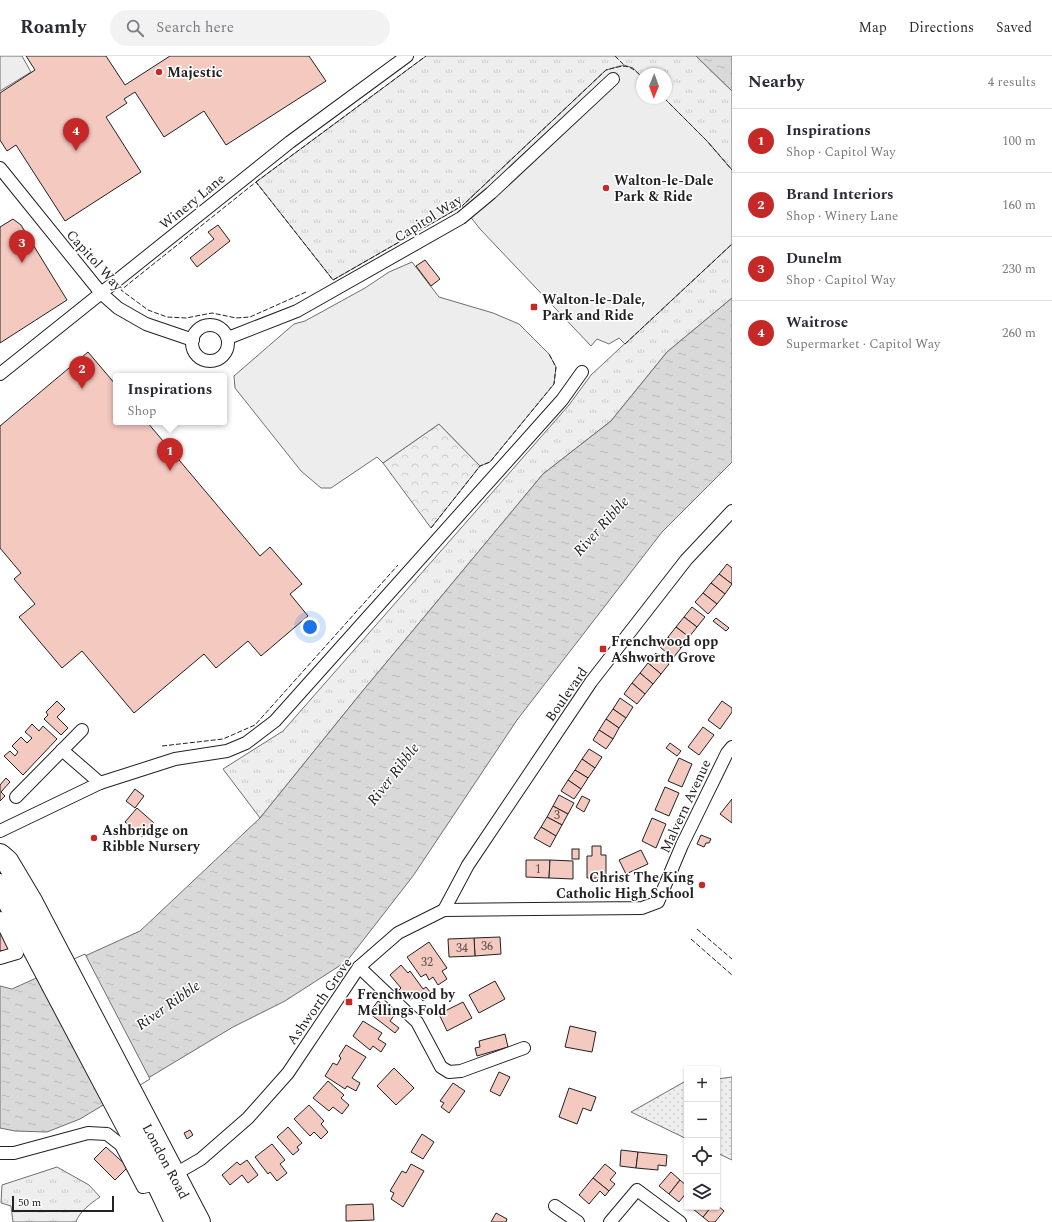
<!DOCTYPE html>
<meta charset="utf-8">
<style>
:root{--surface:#fff;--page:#f2f2f3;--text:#2b2b33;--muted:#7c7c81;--line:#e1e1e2;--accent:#c62828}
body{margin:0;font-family:Spectral,serif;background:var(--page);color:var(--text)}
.controls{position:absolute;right:12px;bottom:12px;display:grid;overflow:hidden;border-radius:4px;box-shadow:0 1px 3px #0004}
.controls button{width:36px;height:36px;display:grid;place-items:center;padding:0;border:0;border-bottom:1px solid var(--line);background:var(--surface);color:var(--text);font:20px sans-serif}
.compass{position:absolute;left:636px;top:12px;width:36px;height:36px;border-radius:50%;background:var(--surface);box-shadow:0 1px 3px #0004;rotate:181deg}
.scale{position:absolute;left:12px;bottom:10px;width:102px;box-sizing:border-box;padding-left:4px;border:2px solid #222;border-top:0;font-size:11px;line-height:14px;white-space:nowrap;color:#222;-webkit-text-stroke:3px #fff;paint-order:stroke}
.you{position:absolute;left:310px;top:571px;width:14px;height:14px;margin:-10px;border:3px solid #fff;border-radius:50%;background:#1a73e8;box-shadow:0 0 0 6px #1a73e833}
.badge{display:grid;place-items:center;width:26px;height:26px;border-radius:50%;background:var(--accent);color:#fff;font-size:13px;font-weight:700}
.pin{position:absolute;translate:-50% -33px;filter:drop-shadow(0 1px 2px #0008)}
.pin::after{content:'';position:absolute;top:21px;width:14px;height:12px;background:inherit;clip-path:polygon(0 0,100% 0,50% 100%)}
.popup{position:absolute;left:113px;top:317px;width:114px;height:52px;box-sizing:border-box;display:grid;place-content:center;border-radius:4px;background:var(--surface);filter:drop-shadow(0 1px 3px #0005);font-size:13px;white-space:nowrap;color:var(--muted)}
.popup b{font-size:15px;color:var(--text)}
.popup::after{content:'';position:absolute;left:50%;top:100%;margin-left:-8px;border:8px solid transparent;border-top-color:var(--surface)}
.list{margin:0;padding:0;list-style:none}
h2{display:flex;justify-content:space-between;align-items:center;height:52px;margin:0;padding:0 16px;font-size:17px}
h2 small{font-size:13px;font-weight:400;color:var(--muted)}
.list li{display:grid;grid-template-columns:26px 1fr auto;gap:12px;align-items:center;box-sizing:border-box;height:64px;padding:0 16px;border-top:1px solid var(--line)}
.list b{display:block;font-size:15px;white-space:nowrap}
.list p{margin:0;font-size:13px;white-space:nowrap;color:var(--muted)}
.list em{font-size:13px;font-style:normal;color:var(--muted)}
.icon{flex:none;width:22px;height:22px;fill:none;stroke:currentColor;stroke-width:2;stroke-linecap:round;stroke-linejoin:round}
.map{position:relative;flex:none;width:732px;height:1166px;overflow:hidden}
header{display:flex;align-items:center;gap:24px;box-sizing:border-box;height:56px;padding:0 20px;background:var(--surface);border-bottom:1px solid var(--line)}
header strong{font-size:19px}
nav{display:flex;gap:22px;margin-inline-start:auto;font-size:14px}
.search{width:280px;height:36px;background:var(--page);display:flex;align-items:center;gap:10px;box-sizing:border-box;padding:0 14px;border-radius:22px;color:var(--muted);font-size:15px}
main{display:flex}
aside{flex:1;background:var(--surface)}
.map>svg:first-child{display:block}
</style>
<header>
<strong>Roamly</strong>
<div class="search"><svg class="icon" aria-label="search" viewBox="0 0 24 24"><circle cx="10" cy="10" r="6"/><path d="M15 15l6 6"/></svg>Search here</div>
<nav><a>Map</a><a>Directions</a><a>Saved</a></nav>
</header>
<main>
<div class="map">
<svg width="732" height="1166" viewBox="0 0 732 1166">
<defs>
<pattern id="grass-tufts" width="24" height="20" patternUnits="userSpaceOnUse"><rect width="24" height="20" fill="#eee"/><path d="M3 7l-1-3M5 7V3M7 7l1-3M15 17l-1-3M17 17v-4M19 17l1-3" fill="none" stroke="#ccc"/></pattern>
<pattern id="forest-crowns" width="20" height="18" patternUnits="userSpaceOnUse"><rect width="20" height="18" fill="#eee"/><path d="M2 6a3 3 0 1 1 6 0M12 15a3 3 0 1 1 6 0" fill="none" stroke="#ccc"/></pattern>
<pattern id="garden-dots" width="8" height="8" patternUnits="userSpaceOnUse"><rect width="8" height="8" fill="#eee"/><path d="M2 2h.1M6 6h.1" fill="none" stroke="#ccc" stroke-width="1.8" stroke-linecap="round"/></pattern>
<pattern id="water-ripples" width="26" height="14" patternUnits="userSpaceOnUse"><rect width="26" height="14" fill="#d9d9d9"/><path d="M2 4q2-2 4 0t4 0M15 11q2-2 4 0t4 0" fill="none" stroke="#bababa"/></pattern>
</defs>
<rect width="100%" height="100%" fill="#fff"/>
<g fill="url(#grass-tufts)" stroke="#6f6f6f">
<path d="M426,0h270l36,35v79l-25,-29 -43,-43h2v-24h-24v3l-9,-9 -27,2 -144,136 -129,74 -77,-98z"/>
<path d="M732,188v54l-65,54 -56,69 -68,53 -182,219 -101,125 -37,-49 60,-38 286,-326 22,-30z"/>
<path d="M57,1111l32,18 11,12c-9,6 -21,15 -24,25h-63l-2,-16 -10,-3 1,-18z"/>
</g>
<path fill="url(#forest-crowns)" stroke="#6f6f6f" d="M439,368l41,42 -49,62 -48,-65z"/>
<g fill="url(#garden-dots)" stroke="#6f6f6f">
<path d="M732,1021v83l-15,-7v-74z"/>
<path d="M684,1026h3v57l-56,-27z"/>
</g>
<g fill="#ededed" stroke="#6f6f6f">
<path d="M0,0h22l9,16 -31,19z"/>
<path d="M624,9l9,3 9,9v21h22l43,43 25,29v74l-107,100 -6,-6 -10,6 -12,-5 -6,7 -111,-117 -18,-23 144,-136z"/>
<path d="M412,206l27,35 54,16 26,11 30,30 7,13 -2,17 -64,78 -10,4 -41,-42 -56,39 -6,-6 -46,31h-10l-20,-17 -66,-83 -1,-12 60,-52 11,-3 60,-33 24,-16z"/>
</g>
<g fill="url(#water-ripples)" stroke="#6f6f6f">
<path d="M696,0h36v35z"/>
<path d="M732,242v164l-70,70 -145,188 -104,156 -66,85 -62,40 -52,26 -153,92 -33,13 -32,-1 -15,-3v-142l12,3 128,-58 120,-113 101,-125 182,-219 68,-53 56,-69z"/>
</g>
<path fill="#fff" stroke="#6f6f6f" d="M85,898l65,125 -44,27 -68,-131z"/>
<g fill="#f3c9c0" stroke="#222">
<path d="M26,0h80l19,29 45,-29h139l17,25 -100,64 -22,-34 -40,26 -29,-45 -11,7 3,4 -21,14 35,55 -76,49 -49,-76 -9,6 -7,-11v-47l35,-23z"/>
<path d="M13,163l8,6 46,75 -67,43v-116z"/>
<path d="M218,169l12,16 -33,26 -7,-9 24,-19 -6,-7z"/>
<path d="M425,204l15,19 -9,7 -15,-20z"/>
<path d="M88,296l28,33v37h31l113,134 10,-9 32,37 -12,10 18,22 -47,40 -13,-15 -32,27 -12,-14 -70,59 -52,-62 -20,17 -43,-51 16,-13 -21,-25 7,-6 -21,-25v-122z"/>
<path d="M727,508l5,4v16l-13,-10z"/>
<path d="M719,518l13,10 -7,10 -14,-11z"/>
<path d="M711,527l14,11 -8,10 -14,-11z"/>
<path d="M703,537l14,11 -9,10 -13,-12z"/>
<path d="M692,551l13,10 -8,10 -13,-10z"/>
<path d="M684,561l13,10 -8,10 -13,-10z"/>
<path d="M716,562l13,10 -3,3 -13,-10z"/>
<path d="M676,571l13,10 -8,11 -13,-11z"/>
<path d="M668,581l13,11 -8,10 -13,-11z"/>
<path d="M656,597l13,11 -8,10 -13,-11z"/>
<path d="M648,607l13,11 -8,10 -13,-11z"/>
<path d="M640,617l13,11 -8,10 -13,-11z"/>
<path d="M632,627l13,11 -8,10 -13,-10z"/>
<path d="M620,642l13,9 -7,11 -13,-9z"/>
<path d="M57,645l8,8 -8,8 11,11 -7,7 -17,-16 4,-4 -2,-3z"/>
<path d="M722,645l10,7v4l-12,17 -12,-9z"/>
<path d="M613,653l13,9 -7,10 -13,-9z"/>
<path d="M606,663l13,9 -6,11 -14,-9z"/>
<path d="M32,668l7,7 4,-5 14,13 -34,36 -19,-19 6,-5 5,5 3,-4 -6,-6 9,-9 6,6 5,-5 -7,-6z"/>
<path d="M703,671l11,8 -15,20 -11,-8z"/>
<path d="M599,674l14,9 -7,10 -13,-9z"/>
<path d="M670,687l11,8 -4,5 -11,-8z"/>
<path d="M589,693l13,8 -7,11 -13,-9z"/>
<path d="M679,702l13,6 -10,23 -14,-6z"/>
<path d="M582,703l13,9 -7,10 -13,-8z"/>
<path d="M575,714l13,8 -7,11 -13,-9z"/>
<path d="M6,722l4,4 -9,10 4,4 -5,5v-16z"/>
<path d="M568,724l13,9 -7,10 -13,-8z"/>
<path d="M665,731l14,6 -10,23 -14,-6z"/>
<path d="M135,733l9,7 -9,12 -9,-7z"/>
<path d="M559,739l15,8 -6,11 -15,-8z"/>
<path d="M582,740l8,4 -6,12 -8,-5z"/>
<path d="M732,743v24l-12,-9z"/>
<path d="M553,750l15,8 -6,11 -15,-8z"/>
<path d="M137,752l17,15 -12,14 -17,-15z"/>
<path d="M547,761l15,8 -6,11 -15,-9z"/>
<path d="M652,762l14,6 -10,24 -14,-7z"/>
<path d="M541,771l15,9 -6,11 -16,-9z"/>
<path d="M701,779l10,4 -2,4h-3l-2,4 -7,-3z"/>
<path d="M592,790h9v9h5v23h-19v-22h5z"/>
<rect x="572" y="793" width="7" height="10"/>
<path d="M641,794l7,14 -22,10 -7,-14z"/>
<path d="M526,804h24l-1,18 -23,-1z"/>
<path d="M550,804l23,1v18l-24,-1z"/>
<path d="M3,877l7,17 -10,1v-17z"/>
<path d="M500,881l1,17 -26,2 -1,-18z"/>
<path d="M474,882l1,18 -26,1 -1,-18z"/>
<path d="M429,886l18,26 -5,3 5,8 -9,6 -5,-8 -4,3 -3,-6 -5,3 -14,-20z"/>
<path d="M401,909l7,8 2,-2 13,18 3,-2 6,7 -9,7 -6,-6 -7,5 -5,-6 -2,2 -5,-5 3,-3 -11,-13z"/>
<path d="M495,925l10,18 -26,14 -10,-18z"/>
<path d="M378,945l17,13 -5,7 9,7 -4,5 -26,-20z"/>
<path d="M463,946l9,16 -25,13 -8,-17z"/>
<path d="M363,965l19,12 -4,6 8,5 -5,8 -8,-6 -3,4 -17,-14z"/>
<path d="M570,970l26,6 -4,20 -27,-5z"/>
<path d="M505,978l3,13 -31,9 -2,-8 5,-1 -1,-6z"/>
<path d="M346,989l20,12 -14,21 8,5 -4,8 -9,-5 -2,3 -20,-13 8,-13 4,2 4,-7 -2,-2z"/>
<path d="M394,1012l20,20 -18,17 -19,-19z"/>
<path d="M499,1016l11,5 -10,19 -10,-5z"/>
<path d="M328,1025l16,14 -3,3 8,7 -7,9 -9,-7 -4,4 -16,-13z"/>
<path d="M453,1027l12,8 -16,22 -8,-6 3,-4 -4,-2z"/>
<path d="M569,1032l27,9 -5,14 -8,-3 -6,16 -18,-7z"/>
<path d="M309,1049l15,16 -3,3 7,8 -7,7 -7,-7 -4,4 -16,-17z"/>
<path d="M288,1071l14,16 -5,4 2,3 -6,5 -16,-18z"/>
<path d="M190,1074l3,5 -6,4 -3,-6z"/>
<path d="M422,1078l12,8 -11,17 -12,-7z"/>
<path d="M272,1088l13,16 -5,4 7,9 -10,8 -7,-9 -2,2 -13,-17z"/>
<path d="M106,1091l22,20 -13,13 -21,-21z"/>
<path d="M621,1094l17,2 -2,16 -16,-2z"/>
<path d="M638,1096l29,3 -1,11 -8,-1v5l-22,-2z"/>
<path d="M247,1104l11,15 -10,8 -6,-8 -12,10 -8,-10 15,-13 3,3z"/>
<path d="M411,1108l13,7 -21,36 -12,-8 3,-6 -4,-2 12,-20 4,2z"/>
<path d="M605,1108l11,9 -6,7 5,4 -6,7 -16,-13z"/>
<path d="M671,1116l9,8 -11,14 -10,-8z"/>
<path d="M593,1122l16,13 -4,5 -5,-5 -11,13 -10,-9z"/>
<path d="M680,1124l7,6v6l-8,10 -10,-8z"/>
<path d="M373,1148l1,16 -28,1v-16z"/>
<path d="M717,1149l7,6 -9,11h-6l-6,-5 8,-10h6z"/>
<path d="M695,1151h16l-8,10 -10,-8z"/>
<path d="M496,1157l11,6 -1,3h-15z"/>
</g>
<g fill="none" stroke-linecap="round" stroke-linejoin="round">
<g stroke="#222" stroke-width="14">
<g id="street">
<path d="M0,112l101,125 17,15 28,16 47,16"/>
<circle cx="210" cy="287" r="18"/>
<path d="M228,282l69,-27 164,-93 30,-25 122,-114"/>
<path d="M0,318l290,-232 117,-86"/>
<path d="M62,694l38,33"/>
<path d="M16,741l66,-67"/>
<path d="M0,775l100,-48 75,-24 52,-8 19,-8 29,-22 287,-321 20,-28"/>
<path d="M444,854l24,-45 123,-183 95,-122 46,-49"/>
<path d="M0,862l17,35 -17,5"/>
<path d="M359,911l58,55 24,45 8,5 12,-1 63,-23"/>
<path d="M0,1097h14l74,-20 19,1 14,11 22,42 15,-3 43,-25 47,-41 40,-45 71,-106 39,-34 46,-23 198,-2 16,-6 24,-57 45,-92 5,-6"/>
<path d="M555,1150l23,16"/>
<path d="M610,1166l27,-32 43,32"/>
</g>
</g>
<g stroke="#222" stroke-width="24">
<g id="highway">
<path d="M0,799l7,6 25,42 167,319"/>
<path d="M0,829l158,299 18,38"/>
</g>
</g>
<use href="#street" stroke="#fff" stroke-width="12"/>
<use href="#highway" stroke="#fff" stroke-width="22"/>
<g stroke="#222" stroke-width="1" stroke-dasharray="5 2" stroke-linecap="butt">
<path d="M615,0l9,9"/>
<path d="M664,42l43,43 25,29"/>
<path d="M256,126l170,-126"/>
<path d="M306,236l-56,25 -14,1 -24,-5 -26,5 -19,-1 -19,-7 -27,-20 135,-108 77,98 129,-74 144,-136c19,-5 22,-7 36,7"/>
<path d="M625,288l107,-100"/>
<path d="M431,472l49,-62 10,-4 64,-78 2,-17 -7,-13"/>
<path d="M162,690l61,-7 32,-14 143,-160"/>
<path d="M697,873l35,30"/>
<path d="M691,883l41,36"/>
</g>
</g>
<g fill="#c62828" stroke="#fff" stroke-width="1.5">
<circle cx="159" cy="16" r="4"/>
<circle cx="606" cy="132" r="4"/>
<rect x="530" y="247" width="8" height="8" rx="2"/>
<rect x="599" y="589" width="8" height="8" rx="2"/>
<circle cx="94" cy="782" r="4"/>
<circle cx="702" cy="829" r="4"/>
<rect x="345" y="942" width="8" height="8" rx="2"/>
</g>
<g text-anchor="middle" stroke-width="3" stroke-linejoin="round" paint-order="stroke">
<g font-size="12" fill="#564c4a">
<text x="557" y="763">3</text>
<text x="538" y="817">1</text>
<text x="487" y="894">36</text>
<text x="462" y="896">34</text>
<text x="427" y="910">32</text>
</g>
<g font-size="14" font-weight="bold" fill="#222" stroke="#fff" text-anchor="start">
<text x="167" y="21">Majestic</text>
<text x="614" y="129">Walton-le-Dale<tspan x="614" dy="16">Park &amp; Ride</tspan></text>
<text x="542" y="248">Walton-le-Dale,<tspan x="542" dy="16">Park and Ride</tspan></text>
<text x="611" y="590">Frenchwood opp<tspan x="611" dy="16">Ashworth Grove</tspan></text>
<text x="102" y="779">Ashbridge on<tspan x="102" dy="16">Ribble Nursery</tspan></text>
<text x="694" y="826" text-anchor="end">Christ The King<tspan x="694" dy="16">Catholic High School</tspan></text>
<text x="357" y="943">Frenchwood by<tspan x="357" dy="16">Mellings Fold</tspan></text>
</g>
<g font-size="14" fill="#222" stroke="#fff">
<text transform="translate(192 145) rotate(-39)" y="5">Winery Lane</text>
<text transform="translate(428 162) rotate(-32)" y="5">Capitol Way</text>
<text transform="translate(95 204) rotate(48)" y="5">Capitol Way</text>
<text transform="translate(566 638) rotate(-55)" y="5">Boulevard</text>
<text transform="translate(685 750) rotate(-65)" y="5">Malvern Avenue</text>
<text transform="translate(319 945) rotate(-55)" y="5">Ashworth Grove</text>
<text transform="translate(166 1105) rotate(62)" y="5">London Road</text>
</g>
<g font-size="15" font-style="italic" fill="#222" stroke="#fff">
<text transform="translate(601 470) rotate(-48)" y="5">River Ribble</text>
<text transform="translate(393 718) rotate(-52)" y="5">River Ribble</text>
<text transform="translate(168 949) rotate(-35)" y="5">River Ribble</text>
</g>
</g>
</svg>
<div class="controls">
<button>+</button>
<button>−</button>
<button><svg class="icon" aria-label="locate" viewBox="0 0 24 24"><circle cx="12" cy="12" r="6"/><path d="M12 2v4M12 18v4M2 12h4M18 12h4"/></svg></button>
<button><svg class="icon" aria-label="layers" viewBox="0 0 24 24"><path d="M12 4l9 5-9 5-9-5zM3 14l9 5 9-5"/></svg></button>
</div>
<svg class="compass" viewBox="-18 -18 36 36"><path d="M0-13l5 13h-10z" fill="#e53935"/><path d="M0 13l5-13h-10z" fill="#7c7c81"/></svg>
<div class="scale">50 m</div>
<div class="you"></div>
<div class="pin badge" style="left:170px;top:415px">1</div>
<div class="popup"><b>Inspirations</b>Shop</div>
<div class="pin badge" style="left:82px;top:333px">2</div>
<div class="pin badge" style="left:22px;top:207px">3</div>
<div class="pin badge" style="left:76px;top:95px">4</div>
</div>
<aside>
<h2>Nearby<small>4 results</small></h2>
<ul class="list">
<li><span class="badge">1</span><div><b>Inspirations</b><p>Shop · Capitol Way</p></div><em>100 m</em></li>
<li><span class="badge">2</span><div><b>Brand Interiors</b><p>Shop · Winery Lane</p></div><em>160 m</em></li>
<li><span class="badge">3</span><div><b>Dunelm</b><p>Shop · Capitol Way</p></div><em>230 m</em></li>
<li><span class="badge">4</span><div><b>Waitrose</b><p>Supermarket · Capitol Way</p></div><em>260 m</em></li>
</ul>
</aside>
</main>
